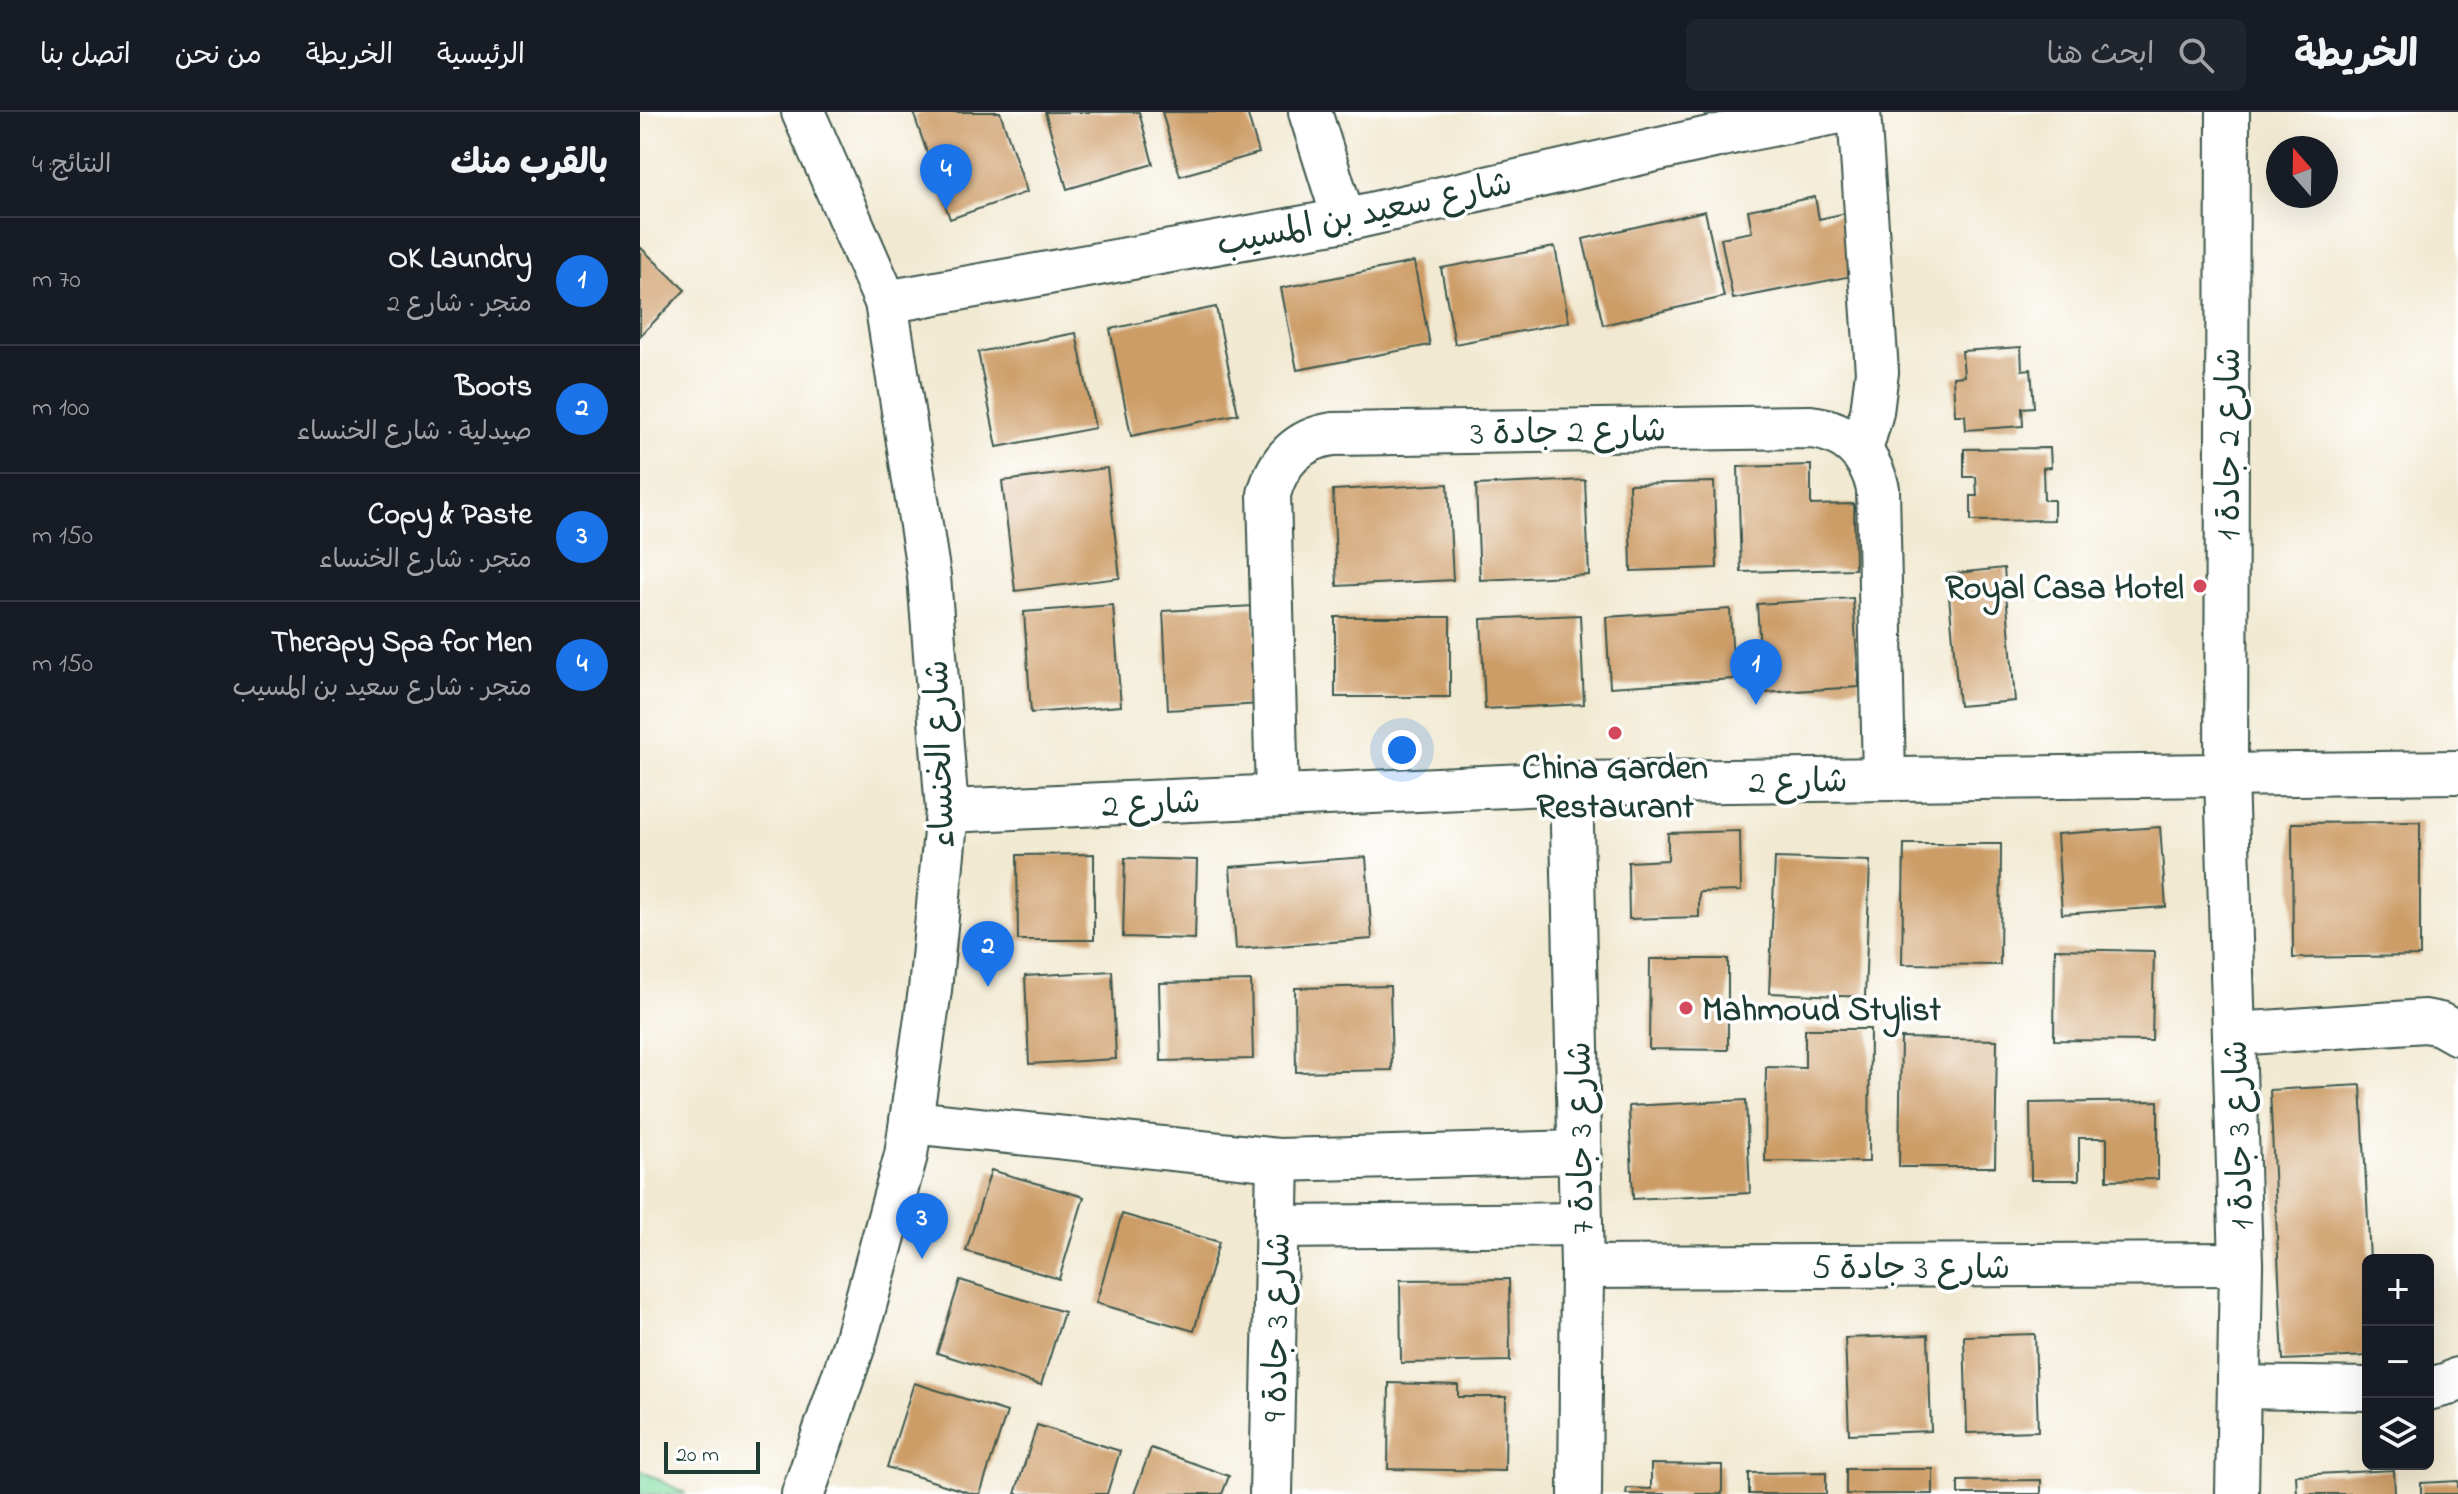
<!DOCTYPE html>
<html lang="ar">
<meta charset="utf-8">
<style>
:root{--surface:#171b24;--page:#20242c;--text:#f1f3f6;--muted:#9ea1a6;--line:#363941;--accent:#1a73e8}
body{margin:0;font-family:"Indie Flower","Playpen Sans Arabic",sans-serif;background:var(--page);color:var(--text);direction:rtl}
.controls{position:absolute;right:24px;bottom:24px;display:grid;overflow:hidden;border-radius:12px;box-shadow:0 8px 32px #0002}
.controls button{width:72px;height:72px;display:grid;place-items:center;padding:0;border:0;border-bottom:2px solid var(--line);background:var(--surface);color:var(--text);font:40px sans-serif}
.compass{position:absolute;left:1626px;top:24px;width:72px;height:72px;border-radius:50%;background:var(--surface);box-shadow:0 8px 32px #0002;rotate:340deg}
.scale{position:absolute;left:24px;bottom:20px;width:96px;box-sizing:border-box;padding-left:8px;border:4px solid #1f3d34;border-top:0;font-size:22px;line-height:28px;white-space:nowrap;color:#1f3d34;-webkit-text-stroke:6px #fff;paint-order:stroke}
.you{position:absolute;left:762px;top:638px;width:28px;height:28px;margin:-20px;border:6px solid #fff;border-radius:50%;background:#1a73e8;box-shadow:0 0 0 12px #1a73e833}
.badge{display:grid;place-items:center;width:52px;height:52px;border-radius:50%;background:var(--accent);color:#fff;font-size:26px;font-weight:700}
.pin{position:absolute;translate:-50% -66px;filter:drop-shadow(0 2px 4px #0008)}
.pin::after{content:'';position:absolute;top:42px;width:28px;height:24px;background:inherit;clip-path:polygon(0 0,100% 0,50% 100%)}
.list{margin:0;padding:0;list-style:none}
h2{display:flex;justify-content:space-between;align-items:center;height:104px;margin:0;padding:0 32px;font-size:34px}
h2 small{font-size:26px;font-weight:400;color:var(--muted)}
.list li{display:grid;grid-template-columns:52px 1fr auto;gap:24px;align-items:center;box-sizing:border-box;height:128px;padding:0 32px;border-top:2px solid var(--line)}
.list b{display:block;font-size:30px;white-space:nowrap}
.list p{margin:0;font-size:26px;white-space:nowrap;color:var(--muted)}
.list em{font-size:26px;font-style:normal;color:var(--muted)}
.icon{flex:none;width:44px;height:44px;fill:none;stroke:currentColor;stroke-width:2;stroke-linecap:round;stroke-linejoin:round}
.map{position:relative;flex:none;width:1818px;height:1382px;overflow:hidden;direction:ltr}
header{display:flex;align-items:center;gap:48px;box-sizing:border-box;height:112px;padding:0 40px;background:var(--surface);border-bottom:2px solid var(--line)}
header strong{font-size:38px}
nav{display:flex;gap:44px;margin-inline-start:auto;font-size:28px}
.search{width:560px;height:72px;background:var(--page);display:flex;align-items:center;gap:20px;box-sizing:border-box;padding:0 28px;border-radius:12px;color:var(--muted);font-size:30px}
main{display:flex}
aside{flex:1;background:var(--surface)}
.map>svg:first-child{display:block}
</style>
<header>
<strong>الخريطة</strong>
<div class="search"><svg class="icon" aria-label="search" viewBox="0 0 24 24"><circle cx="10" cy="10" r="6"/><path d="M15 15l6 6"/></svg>ابحث هنا</div>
<nav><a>الرئيسية</a><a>الخريطة</a><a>من نحن</a><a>اتصل بنا</a></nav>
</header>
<main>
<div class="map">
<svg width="1818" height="1382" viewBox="0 0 1818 1382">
<rect width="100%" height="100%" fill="#fff"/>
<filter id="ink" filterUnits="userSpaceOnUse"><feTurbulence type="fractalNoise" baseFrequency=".0125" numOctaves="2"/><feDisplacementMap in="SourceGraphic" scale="16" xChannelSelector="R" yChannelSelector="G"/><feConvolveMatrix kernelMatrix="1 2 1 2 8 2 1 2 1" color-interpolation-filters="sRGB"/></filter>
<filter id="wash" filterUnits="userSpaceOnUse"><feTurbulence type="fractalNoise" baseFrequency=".006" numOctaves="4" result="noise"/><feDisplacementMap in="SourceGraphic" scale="32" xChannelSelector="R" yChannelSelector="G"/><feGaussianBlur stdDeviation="1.8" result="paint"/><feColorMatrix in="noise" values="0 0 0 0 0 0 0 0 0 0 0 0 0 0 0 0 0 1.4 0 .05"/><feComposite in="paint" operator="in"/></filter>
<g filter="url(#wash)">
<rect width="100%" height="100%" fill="#f1e9d1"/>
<path fill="#83dea4" stroke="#518e6c" stroke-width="2" d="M0,1358l45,23v1h-45z"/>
<g id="blocks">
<g fill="#cd9d68">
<path d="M283,0h77l27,80 -77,27 -36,-104z"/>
<path d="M405,0h94l14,52 -86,25z"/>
<path d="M522,0h85l12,41 -79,23z"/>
<path d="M1175,85l4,22 36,-8 12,62 -134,26 -12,-61 31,-6 -4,-22z"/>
<path d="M1065,99l19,86 -121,28 -20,-86z"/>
<path d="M0,135l45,43 -45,46z"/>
<path d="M915,135l14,75 -114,22 -14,-76z"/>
<path d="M774,150l16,83 -133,25 -16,-82z"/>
<path d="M576,195l22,107 -107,22 -21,-107z"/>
<path d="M436,221l19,95 -98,19 -19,-95z"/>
<path d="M1381,235l1,23 9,-1 3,38 -12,1 1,18 -57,4 -1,-15h-10l-2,-38 11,-1 -2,-25z"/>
<path d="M1410,336l1,19 -8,1 1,32h10v20l-83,1v-25h6l-1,-19h-12v-28z"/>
<path d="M1171,353v40l43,-1 1,65 -114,3 -3,-105z"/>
<path d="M467,356l13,110 -105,13 -13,-110z"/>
<path d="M945,368l4,95 -109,5 -4,-95z"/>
<path d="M1074,370l3,86 -86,3 -2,-87z"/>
<path d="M808,372l5,96 -116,6 -4,-96z"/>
<path d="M1364,456l11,133 -56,5 -12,-132z"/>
<path d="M1213,486l6,89 -96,6 -6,-89z"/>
<path d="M473,493l8,101 -90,7 -7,-101z"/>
<path d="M614,494l6,98 -92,6 -5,-99z"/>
<path d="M1090,497l4,70 -124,8 -4,-70z"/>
<path d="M940,503l4,89 -99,5 -4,-90z"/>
<rect x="695" y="505" width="115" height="80"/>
<path d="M1780,710v134l-127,2 -1,-135z"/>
<path d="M1520,715l6,80 -104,7 -5,-80z"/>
<path d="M1100,719l1,60 -42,1v25l-70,2 -1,-57 40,-2v-27z"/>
<path d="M1264,732h97l-1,121 -98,-1z"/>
<path d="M454,742v86h-76l-1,-85z"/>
<path d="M726,745l6,82 -136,10 -6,-82z"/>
<path d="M485,746l72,2 -2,79 -72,-2z"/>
<path d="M1135,746l95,3 -5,136 -96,-4z"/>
<path d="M1415,837l99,2 -2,90 -98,-1z"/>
<path d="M1010,847h78v91l-79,-1z"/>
<path d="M472,859l4,88 -87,5 -4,-88z"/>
<path d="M611,869l2,78 -92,2 -2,-78z"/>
<path d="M750,874l2,84 -96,2 -1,-84z"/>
<path d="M1165,917h65l-1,133 -104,-1 1,-94 39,1z"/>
<path d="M1261,926l96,2 -2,127h-96z"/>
<path d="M1721,973l9,175 -2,96 -85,4 -13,-270z"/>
<path d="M1106,988l4,93 -117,6 -4,-93z"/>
<path d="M1518,989v78l-51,1v-42h-28v42h-48l-1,-77z"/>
<path d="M351,1058l93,27 -25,82 -93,-28z"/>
<path d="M482,1102l97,28 -25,89 -98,-28z"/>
<path d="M869,1167l1,82 -109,2 -1,-83z"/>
<path d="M320,1168l104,32 -23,73 -104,-32z"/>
<path d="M1395,1222l3,97 -71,2 -3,-97z"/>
<path d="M1288,1223l3,96 -82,3 -4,-96z"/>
<path d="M274,1271l93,29 -27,82h-7l-86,-27z"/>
<path d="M749,1271l69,2v12h48l-1,74 -117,-2z"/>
<path d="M397,1313l83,26 -13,43h-92z"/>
<path d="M511,1336l78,28 -7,18h-88z"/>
<path d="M1011,1352l71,1v29h-96l1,-6 24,1z"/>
<rect x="1206" y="1357" width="87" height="25"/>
<path d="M1754,1358l1,24h-98l-1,-19z"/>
<path d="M1186,1360v22h-77v-21z"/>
<path d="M1401,1368v14h-83v-13z"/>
<path d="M1818,1369v13h-37v-11z"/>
</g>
</g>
</g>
<g filter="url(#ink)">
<use href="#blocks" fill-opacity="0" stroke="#3e574c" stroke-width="2"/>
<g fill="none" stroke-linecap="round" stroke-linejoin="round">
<g stroke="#3e574c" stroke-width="46">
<g id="minor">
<path d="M670,0l34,108"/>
<path d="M1219,0l18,260 -5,40 -11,38"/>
<path d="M1588,0l-2,664 15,488 -4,230"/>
<path d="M246,190l458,-82 396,-89 100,-19"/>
<path d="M931,671l11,484 -2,227"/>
<path d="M637,684l-8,-302c9,-33 29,-55 64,-60l478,-7c36,4 59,26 67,62l6,290"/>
<path d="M307,699l624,-28 887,-11"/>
<path d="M1594,922l191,-13 15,3 18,10"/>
<path d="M271,1010l367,38 301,-8"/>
<path d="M637,1115l304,-3"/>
<path d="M942,1155l659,-3"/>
<path d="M1599,1275l129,2"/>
<path d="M1788,1277l20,-5 10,-5"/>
<path d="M163,1382l52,-152 51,-187 24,-165 17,-179 -18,-235 -43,-274 -83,-190"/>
<path d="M631,1382l7,-334"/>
</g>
</g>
<use href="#minor" stroke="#fff" stroke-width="42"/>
</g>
</g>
<g fill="#d1495b" stroke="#fff" stroke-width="3">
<circle cx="1560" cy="474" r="8"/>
<circle cx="975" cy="621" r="8"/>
<circle cx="1046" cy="896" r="8"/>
</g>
<g text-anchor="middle" stroke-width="7" stroke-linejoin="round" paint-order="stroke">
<g font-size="34" fill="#1f3d34" stroke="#fff">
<text transform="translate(724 100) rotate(-12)" y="12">شارع سعيد بن المسيب</text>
<text transform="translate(928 318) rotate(-1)" y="12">شارع 2 جادة 3</text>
<text transform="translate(1587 332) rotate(-90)" y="12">شارع 2 جادة 1</text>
<text transform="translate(298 642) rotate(-92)" y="12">شارع الخنساء</text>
<text transform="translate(1158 668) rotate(-1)" y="12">شارع 2</text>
<text transform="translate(511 690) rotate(-3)" y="12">شارع 2</text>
<text transform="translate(1597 1023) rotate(-92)" y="12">شارع 3 جادة 1</text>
<text transform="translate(939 1026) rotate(-91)" y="12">شارع 3 جادة 7</text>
<text x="1271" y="1166">شارع 3 جادة 5</text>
<text transform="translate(635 1215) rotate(-89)" y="12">شارع 3 جادة 9</text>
</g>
<g font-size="34" font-weight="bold" fill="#1f3d34" stroke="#fff" text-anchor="end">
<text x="1544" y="486">Royal Casa Hotel</text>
<text x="975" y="666" text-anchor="middle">China Garden<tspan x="975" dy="39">Restaurant</tspan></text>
<text x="1062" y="908" text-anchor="start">Mahmoud Stylist</text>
</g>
</g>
</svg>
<div class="controls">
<button>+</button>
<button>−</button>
<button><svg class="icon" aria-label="layers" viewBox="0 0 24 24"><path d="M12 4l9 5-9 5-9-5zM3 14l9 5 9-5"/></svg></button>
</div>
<svg class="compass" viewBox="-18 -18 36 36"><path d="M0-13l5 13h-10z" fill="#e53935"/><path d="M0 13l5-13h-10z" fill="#9ea1a6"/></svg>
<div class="scale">20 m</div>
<div class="you"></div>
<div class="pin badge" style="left:1116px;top:593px">1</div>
<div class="pin badge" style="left:348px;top:875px">2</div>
<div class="pin badge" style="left:282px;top:1147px">3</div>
<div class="pin badge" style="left:306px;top:98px">4</div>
</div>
<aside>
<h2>بالقرب منك<small>النتائج: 4</small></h2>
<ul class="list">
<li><span class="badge">1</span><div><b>OK Laundry</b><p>متجر · شارع 2</p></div><em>70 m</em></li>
<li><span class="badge">2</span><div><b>Boots</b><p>صيدلية · شارع الخنساء</p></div><em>100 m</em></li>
<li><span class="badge">3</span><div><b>Copy &amp; Paste</b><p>متجر · شارع الخنساء</p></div><em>150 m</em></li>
<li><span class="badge">4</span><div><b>Therapy Spa for Men</b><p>متجر · شارع سعيد بن المسيب</p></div><em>150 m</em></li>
</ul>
</aside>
</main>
